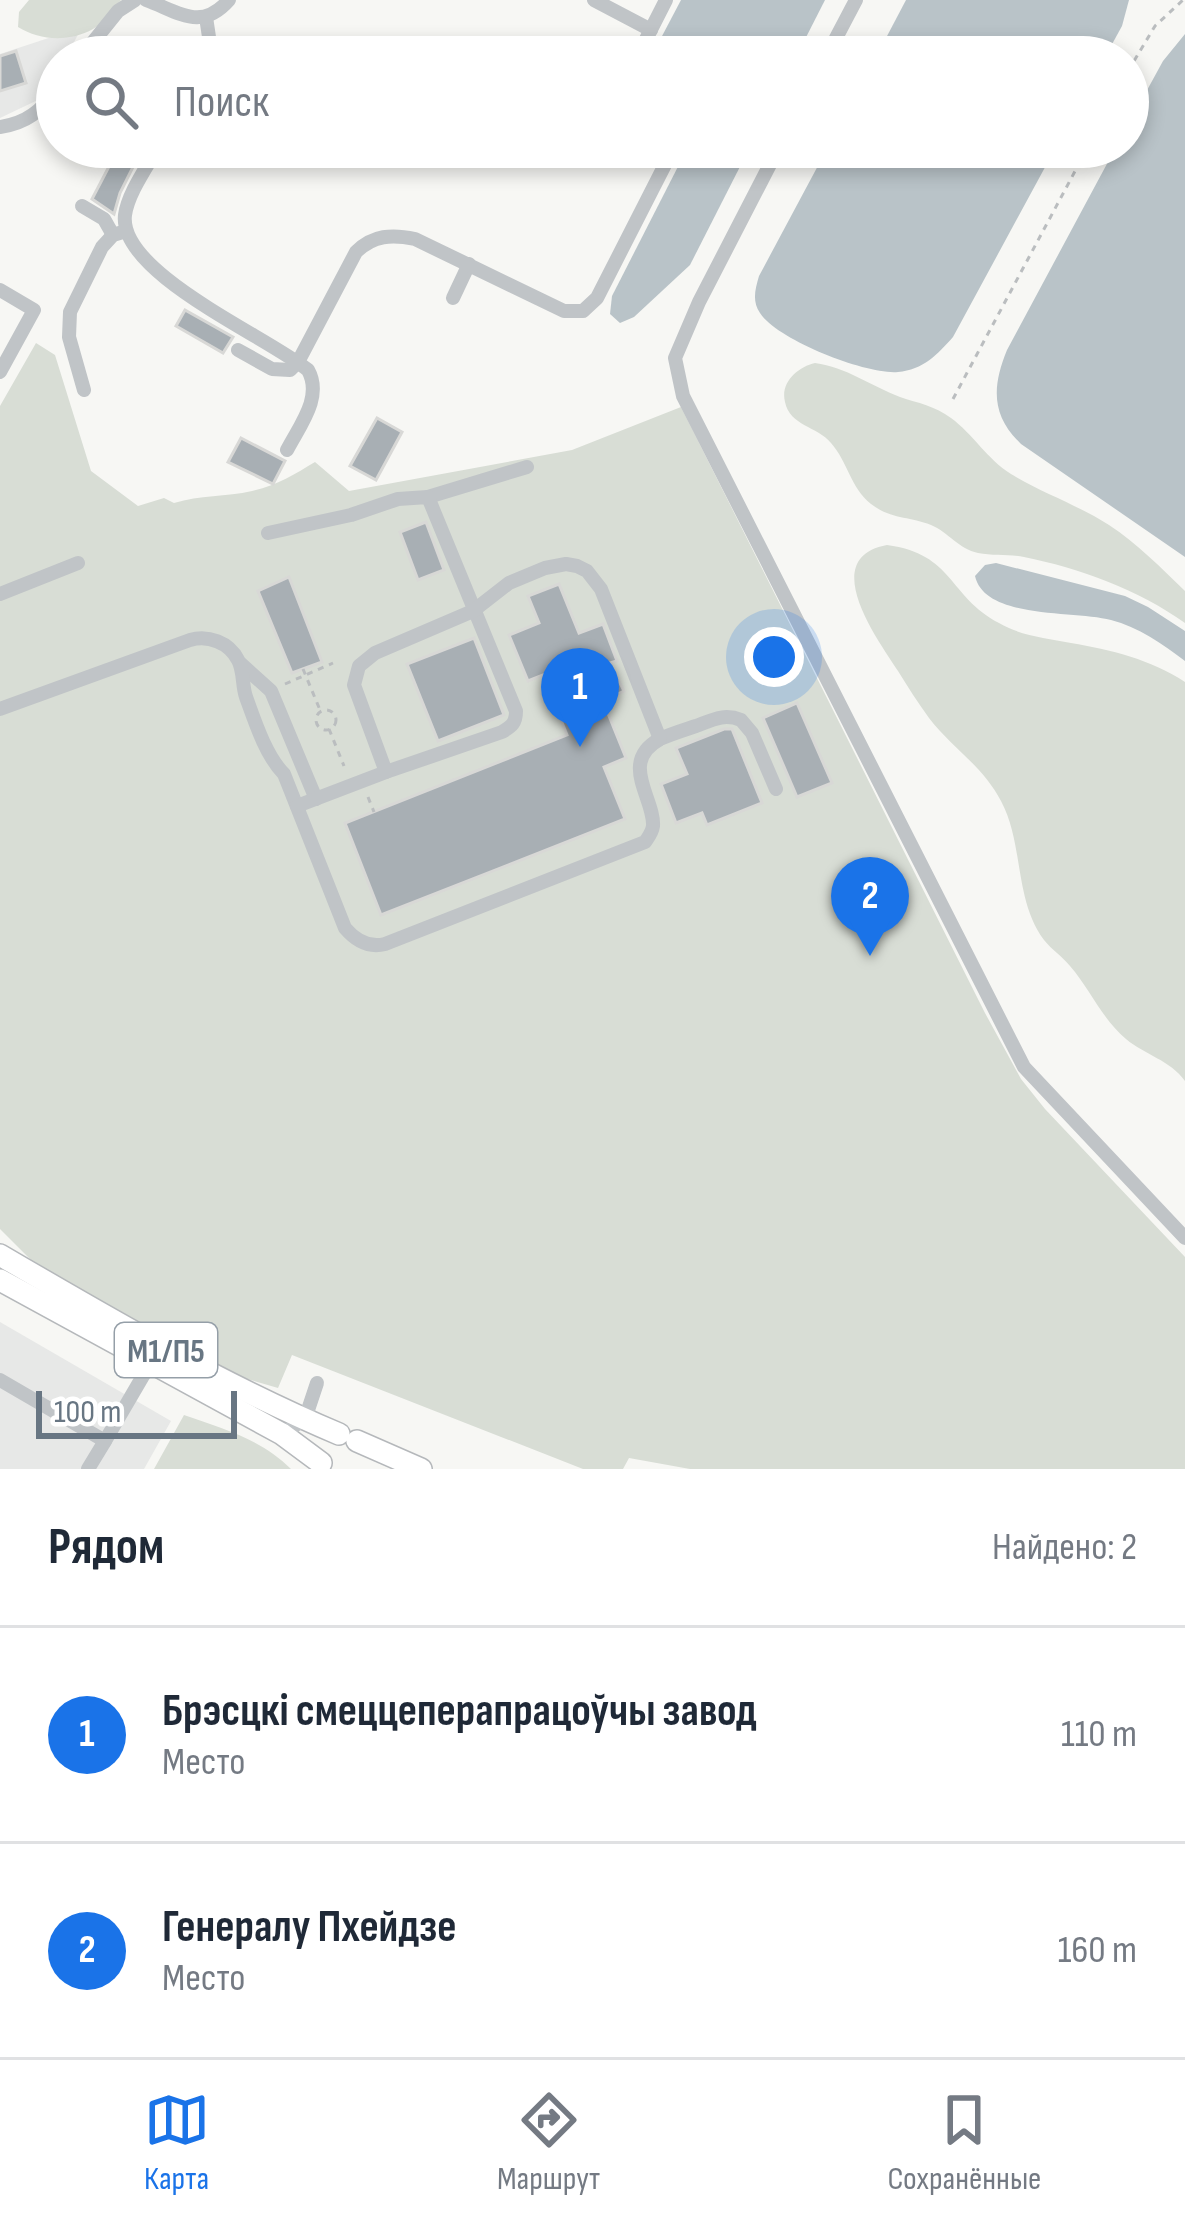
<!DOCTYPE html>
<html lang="ru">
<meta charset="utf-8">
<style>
:root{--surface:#fff;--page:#f2f2f3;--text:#1f2937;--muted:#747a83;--line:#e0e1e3;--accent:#1a73e8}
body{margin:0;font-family:"Sofia Sans Condensed",sans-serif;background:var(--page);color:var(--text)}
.scale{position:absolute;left:36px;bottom:30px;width:201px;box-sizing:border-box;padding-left:12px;border:6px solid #687683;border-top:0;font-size:33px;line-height:42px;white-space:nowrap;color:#687683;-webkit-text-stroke:9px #fff;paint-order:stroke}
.you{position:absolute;left:774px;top:657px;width:42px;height:42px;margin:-30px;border:9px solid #fff;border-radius:50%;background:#1a73e8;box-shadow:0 0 0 18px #1a73e833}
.badge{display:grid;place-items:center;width:78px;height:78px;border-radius:50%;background:var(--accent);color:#fff;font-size:39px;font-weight:700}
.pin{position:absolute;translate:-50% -99px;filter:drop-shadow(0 3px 6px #0008)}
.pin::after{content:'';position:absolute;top:63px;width:42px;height:36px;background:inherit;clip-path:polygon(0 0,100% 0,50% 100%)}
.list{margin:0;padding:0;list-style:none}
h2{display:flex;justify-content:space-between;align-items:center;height:156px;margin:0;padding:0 48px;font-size:51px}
h2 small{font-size:39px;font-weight:400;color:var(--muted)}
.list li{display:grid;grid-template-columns:78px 1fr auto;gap:36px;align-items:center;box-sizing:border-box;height:216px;padding:0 48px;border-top:3px solid var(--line)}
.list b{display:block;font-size:45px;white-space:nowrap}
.list p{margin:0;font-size:39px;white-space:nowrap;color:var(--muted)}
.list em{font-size:39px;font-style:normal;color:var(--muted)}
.icon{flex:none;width:66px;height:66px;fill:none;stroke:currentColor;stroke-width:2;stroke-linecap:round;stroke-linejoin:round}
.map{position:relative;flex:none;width:1185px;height:1469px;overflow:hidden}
.search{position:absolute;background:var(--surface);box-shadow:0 6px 18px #0003;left:36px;right:36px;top:36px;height:132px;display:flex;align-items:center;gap:30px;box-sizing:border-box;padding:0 42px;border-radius:66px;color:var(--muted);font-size:45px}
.sheet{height:588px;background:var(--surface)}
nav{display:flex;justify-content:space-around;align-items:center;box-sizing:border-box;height:168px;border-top:3px solid var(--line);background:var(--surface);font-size:33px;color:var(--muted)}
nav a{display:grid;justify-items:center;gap:6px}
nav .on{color:var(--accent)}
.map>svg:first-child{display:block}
</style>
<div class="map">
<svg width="1185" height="1469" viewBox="0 0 1185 1469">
<rect width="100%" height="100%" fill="#f7f7f4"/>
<g fill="#e7e8e7">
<path d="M82,27l-16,30h-9v15l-15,26 -42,20v-64z"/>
<path d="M0,1322l171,99 -27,48h-144z"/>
</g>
<g fill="#d8ddd5">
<path d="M29,0h92c-8,9 -17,23 -28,29 -23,13 -53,12 -75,-2l1,-15z"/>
<path d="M36,343l19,12 36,116 47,35 26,-8 10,5c26,-8 52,-6 78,-12 24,-5 43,-17 63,-29l34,29 223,-41 109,-43 304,606 36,66 24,30 140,148v212h-495l-61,-11 -6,11h-40l-291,-114 -14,33 -55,-16 -187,-107 -36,-36v-823z"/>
<path d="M815,363c31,4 56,23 85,34 18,6 35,9 51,21 22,16 36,41 60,56 31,19 67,31 98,51 29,19 51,42 76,66v32c-46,-33 -106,-55 -161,-66 -15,-3 -31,-1 -46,-4 -19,-4 -30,-21 -47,-28 -22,-9 -39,-5 -60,-21 -21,-17 -23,-42 -40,-61 -14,-17 -41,-17 -46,-41 -5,-20 13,-35 30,-39z"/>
<path d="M887,545c67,9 61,51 112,78 22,13 47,15 72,20 40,7 79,16 114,39v399c-15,-21 -40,-26 -59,-42 -24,-20 -36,-50 -56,-73 -8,-10 -18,-16 -26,-26 -30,-40 -20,-96 -43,-139 -19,-36 -49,-53 -72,-83 -11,-15 -21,-31 -31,-47 -20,-31 -81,-113 -11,-126z"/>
<path d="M184,1415c40,14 77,24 107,54h-137z"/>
</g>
<g fill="#b9c3c8">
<path d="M681,0h144l-29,57h-145z"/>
<path d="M906,0h223l-7,26 -17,31h-229z"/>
<path d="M1185,34v523l-164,-113c-30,-29 -29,-57 -14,-94l109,-203h12v-22l35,-64z"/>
<path d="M688,147h62l-60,118 -56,52 -14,6 -10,-9 2,-18z"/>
<path d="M828,147h228l-103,190c-15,17 -30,33 -55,35 -31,3 -121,-32 -138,-59 -8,-12 -5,-23 -1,-37z"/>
<path d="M996,563l129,33 23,11 37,24v30c-22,-17 -47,-34 -74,-41 -36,-10 -126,0 -136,-44l10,-11z"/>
</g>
<g fill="#a8afb4" stroke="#d8d8d6" stroke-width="3">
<path d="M16,51l10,32 -26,8v-35z"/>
<path d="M115,155l19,10 -14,28 -6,21 -22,-15z"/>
<path d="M185,310l48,27 -10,16 -47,-27z"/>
<path d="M377,418l25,14 -26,48 -26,-14z"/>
<path d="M241,438l44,23 -12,23 -45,-22z"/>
<path d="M426,522l18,48 -26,10 -18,-48z"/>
<path d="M289,577l33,85 -30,11 -34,-82z"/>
<path d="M559,584l20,49 24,-9 14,37 -7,2 14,28 -21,10 23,57 -22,9 21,52 -244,96 -36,-92 222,-88 -24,-60 -15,6 -19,-46 30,-12 -11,-27z"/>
<path d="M474,638l30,77 -66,26 -31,-77z"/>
<path d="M797,703l35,80 -35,14 -34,-79z"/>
<path d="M724,729h8l30,74 -55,22 -5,-12 -26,10 -15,-39 26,-10 -11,-26z"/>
</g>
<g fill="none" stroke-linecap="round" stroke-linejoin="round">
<g stroke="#b5b8bb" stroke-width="24">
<g id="highway">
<path d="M0,1255c111,65 221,129 339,179"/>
<path d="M0,1280l282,154 39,29"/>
<path d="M357,1441l64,28"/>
</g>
</g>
<g stroke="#babdbf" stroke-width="3" stroke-dasharray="6 6" stroke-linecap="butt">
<path d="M1128,71l27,-45 28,-26"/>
<path d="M953,399l135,-252"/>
<path d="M303,669l17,41"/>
<path d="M285,684l48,-21"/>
<circle cx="326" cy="720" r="10"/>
<path d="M329,729l15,37"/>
<path d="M368,797l6,15"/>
</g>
<g stroke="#c0c4c7" stroke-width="14">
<path d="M146,0c33,12 55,32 83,0"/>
<path d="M594,0l57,30"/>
<path d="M81,57l37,-46 17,-11"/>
<path d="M204,57l5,-20 -3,-20"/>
<path d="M637,57l29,-57"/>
<path d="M826,57l30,-57"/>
<path d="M0,127c27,-4 41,-16 57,-38"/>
<path d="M158,147c-11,20 -30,46 -33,68 -7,58 143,122 183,155 15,27 -8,55 -21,80"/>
<path d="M779,147l-80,155 -24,56 8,38 341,671 161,171"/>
<path d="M82,206l22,13 9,16"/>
<path d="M0,290l34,20 -34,62"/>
<path d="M453,298l16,-34"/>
<path d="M238,350l34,19 18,1 8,-8 58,-110c17,-17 36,-18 59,-13l149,72h19l14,-13 77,-151"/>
<path d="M84,390l-15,-53 1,-25 32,-65 11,-12 13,-4"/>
<path d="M428,497l99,-30"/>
<path d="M268,533l83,-18 47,-16 30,-2 88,214c0,12 -4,15 -14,21l-116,40"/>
<path d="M0,594l78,-31"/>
<path d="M240,663l31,28 45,108"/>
<path d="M0,709l190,-69c18,-5 39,2 48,20 6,11 4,26 8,37 9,25 20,59 38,77l61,154c11,13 24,20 40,16l260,-102c4,-6 7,-9 8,-16 2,-27 -35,-64 7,-87 11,-5 24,-9 36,-13 16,-6 28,-13 45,-6l11,13 24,56"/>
<path d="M297,806l89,-34 -32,-87 5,-19 16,-13 98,-42 36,-28 36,-15 21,-4 11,2 10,5 14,18 59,150"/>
<path d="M0,1380l105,61 45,-77"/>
<path d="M282,1434l23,-15 12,-36"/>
<path d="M88,1469l17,-28"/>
</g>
<use href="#highway" stroke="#fff" stroke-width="21"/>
</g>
<g text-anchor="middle" stroke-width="12" stroke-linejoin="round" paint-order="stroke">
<rect fill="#fff" stroke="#959fa8" stroke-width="3" x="115" y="1323" width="102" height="54" rx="9"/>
<g font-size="33" font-weight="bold" fill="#687683">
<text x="166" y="1362">М1/П5</text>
</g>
</g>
</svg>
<div class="scale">100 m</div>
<div class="you"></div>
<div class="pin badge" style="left:580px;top:747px">1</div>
<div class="pin badge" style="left:870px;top:956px">2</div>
<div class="search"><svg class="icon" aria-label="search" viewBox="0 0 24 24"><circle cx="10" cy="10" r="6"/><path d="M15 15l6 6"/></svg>Поиск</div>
</div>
<section class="sheet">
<h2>Рядом<small>Найдено: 2</small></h2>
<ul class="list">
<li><span class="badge">1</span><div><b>Брэсцкі смеццеперапрацоўчы завод</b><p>Место</p></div><em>110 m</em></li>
<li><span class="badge">2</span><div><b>Генералу Пхейдзе</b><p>Место</p></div><em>160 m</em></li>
</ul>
</section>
<nav>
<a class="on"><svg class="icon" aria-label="map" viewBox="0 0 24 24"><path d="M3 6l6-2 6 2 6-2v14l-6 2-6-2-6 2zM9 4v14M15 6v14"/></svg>Карта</a>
<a><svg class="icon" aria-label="directions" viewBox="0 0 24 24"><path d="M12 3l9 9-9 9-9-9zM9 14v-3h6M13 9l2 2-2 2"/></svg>Маршрут</a>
<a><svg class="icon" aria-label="saved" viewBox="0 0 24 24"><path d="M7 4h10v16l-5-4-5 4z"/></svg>Сохранённые</a>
</nav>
